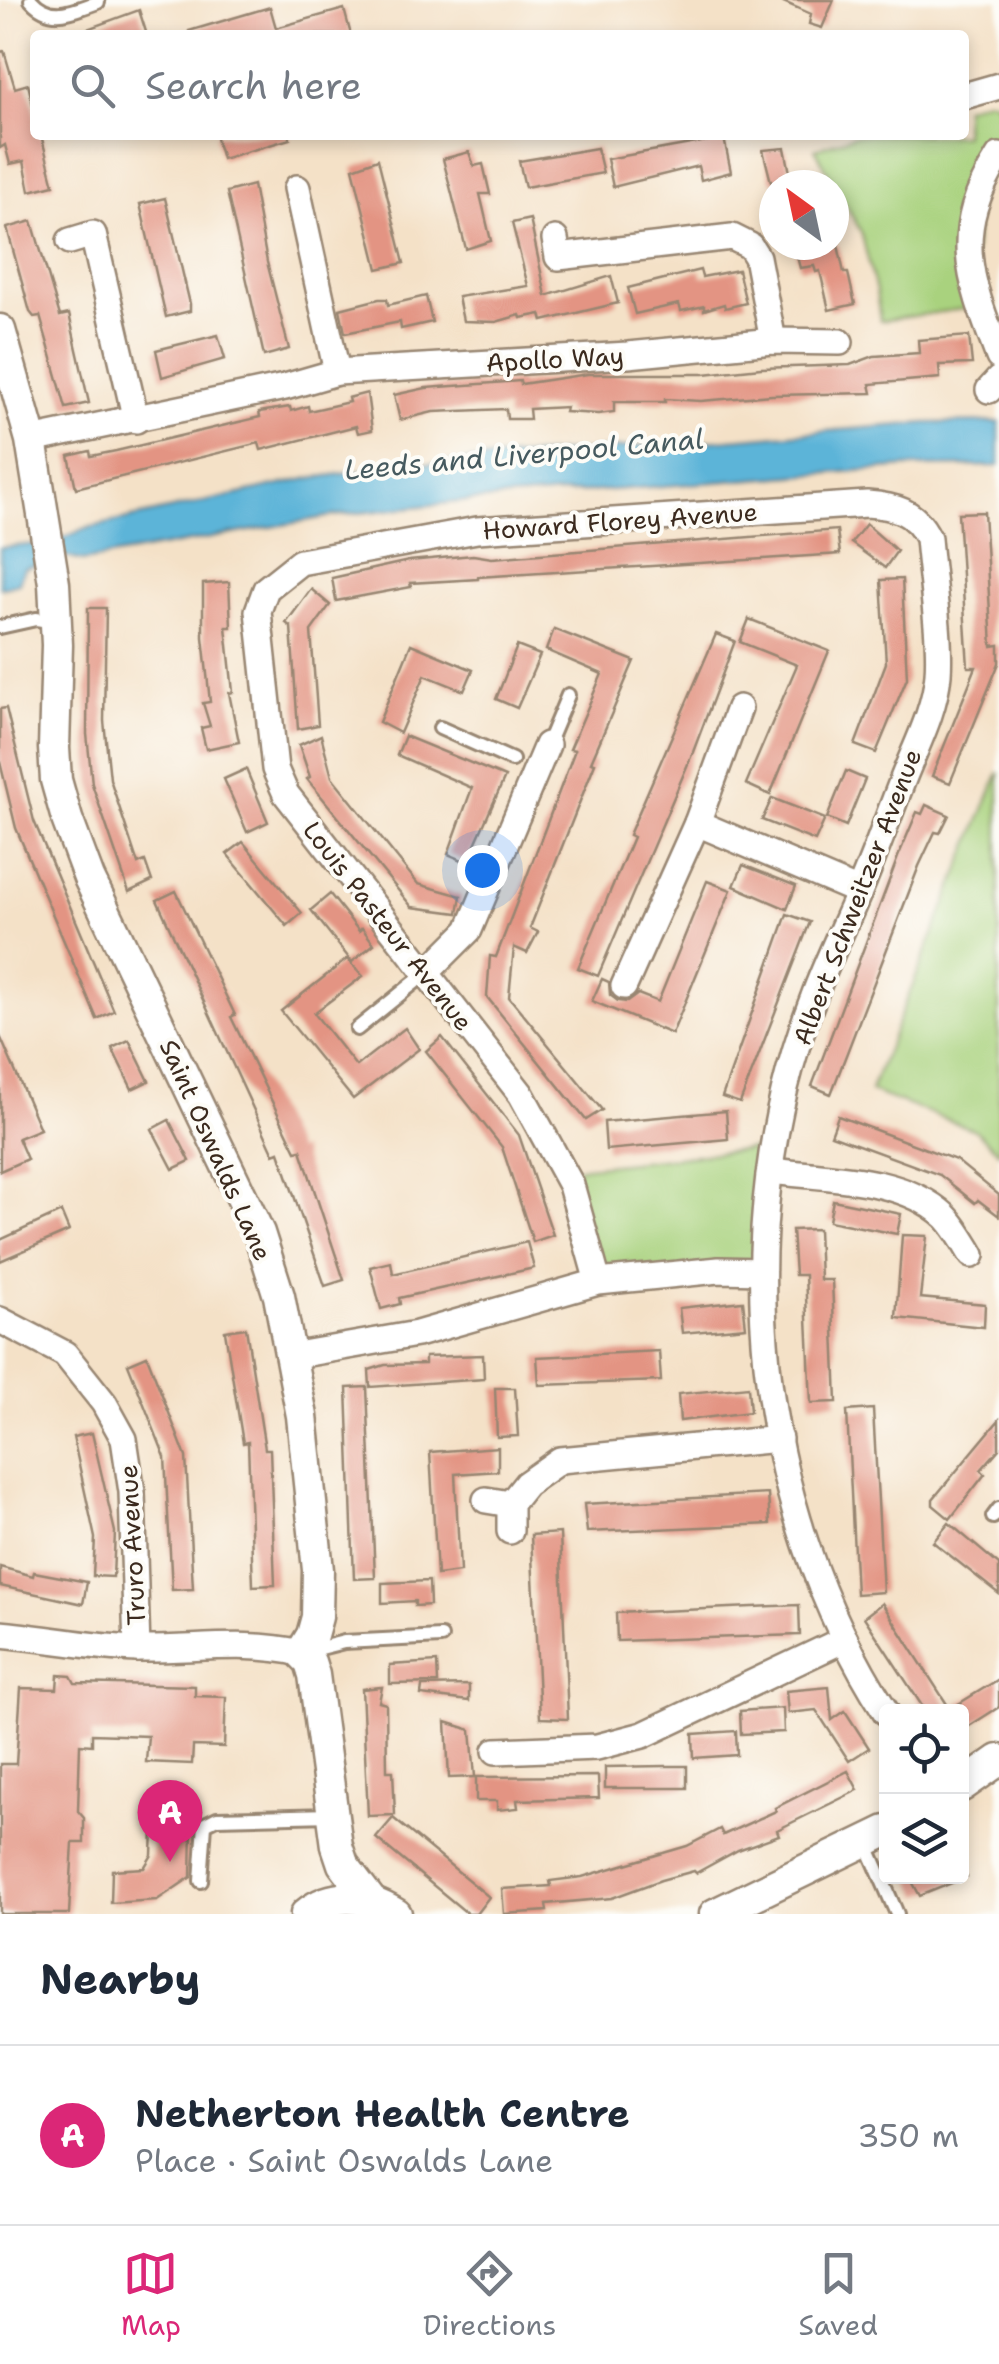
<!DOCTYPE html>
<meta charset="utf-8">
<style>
:root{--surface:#fff;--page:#f2f2f3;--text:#1f2937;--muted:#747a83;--line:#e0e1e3;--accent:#db2777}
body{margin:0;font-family:"Shantell Sans",sans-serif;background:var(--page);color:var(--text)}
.controls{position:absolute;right:30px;bottom:30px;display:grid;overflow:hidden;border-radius:10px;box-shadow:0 5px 15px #0003}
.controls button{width:90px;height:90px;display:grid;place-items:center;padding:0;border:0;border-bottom:2px solid var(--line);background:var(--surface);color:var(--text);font:50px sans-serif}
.compass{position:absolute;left:759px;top:170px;width:90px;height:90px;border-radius:50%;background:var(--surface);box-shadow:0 5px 15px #0003;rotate:327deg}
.you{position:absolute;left:482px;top:870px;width:35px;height:35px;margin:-25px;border:8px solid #fff;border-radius:50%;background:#1a73e8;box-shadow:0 0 0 15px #1a73e833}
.badge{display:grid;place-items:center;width:65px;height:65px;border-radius:50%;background:var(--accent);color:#fff;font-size:32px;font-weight:700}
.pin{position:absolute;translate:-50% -82px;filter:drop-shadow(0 2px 5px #0008)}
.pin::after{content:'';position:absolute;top:52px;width:35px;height:30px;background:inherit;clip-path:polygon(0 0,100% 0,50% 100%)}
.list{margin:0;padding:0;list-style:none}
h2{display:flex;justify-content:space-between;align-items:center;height:130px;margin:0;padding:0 40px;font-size:42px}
h2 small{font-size:32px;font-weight:400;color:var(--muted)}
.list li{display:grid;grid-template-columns:65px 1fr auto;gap:30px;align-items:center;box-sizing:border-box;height:180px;padding:0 40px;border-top:2px solid var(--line)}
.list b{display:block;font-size:38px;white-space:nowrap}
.list p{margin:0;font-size:32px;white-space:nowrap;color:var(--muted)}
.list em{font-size:32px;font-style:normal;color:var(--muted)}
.icon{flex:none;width:55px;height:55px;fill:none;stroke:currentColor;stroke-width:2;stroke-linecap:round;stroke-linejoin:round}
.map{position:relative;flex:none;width:999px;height:1914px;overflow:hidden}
.search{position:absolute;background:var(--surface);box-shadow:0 5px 15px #0003;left:30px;right:30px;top:30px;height:110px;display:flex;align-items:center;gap:25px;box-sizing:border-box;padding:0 35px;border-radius:10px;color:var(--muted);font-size:38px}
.sheet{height:310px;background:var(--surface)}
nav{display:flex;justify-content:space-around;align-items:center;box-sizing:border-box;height:140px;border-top:2px solid var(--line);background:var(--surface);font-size:28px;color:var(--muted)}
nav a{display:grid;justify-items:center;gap:5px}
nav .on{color:var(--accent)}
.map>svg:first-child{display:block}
</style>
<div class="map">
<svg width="999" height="1914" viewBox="0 0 999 1914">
<rect width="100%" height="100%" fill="#fdfcf7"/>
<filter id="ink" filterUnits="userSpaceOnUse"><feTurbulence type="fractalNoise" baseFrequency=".01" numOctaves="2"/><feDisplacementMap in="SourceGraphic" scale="20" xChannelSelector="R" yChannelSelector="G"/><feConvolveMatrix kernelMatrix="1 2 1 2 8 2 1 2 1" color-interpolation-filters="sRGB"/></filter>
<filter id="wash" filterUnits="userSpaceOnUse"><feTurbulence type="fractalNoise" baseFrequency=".0048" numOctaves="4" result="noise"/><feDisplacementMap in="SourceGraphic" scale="40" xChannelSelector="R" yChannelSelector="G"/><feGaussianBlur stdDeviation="2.25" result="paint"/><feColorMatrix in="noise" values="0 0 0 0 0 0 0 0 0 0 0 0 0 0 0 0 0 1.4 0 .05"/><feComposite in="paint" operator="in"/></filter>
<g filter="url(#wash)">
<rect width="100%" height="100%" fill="#f4e1c7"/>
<g fill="#a9d27e" stroke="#727e4e" stroke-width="2.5">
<path d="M988,99l11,5v41l-18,22 -12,141 -89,13 -4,-30 -15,-59 -46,-83 40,-14h109v-28z"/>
<path d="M999,772v380l-24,-22 -105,-39z"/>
<path d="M771,1147l-12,120 -156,10 -36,-108z"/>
</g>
<path fill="#5bb4d8" stroke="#4b6f7b" stroke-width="2.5" d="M999,422v44l-92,1 -449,35 -126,14 -249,45 -16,-4 -43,11 -5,15 -19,5v-40c34,-5 51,-2 83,-19l223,-50 82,-12 536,-44z"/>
<g id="blocks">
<g fill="#e39483">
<path d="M779,0h55l-12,28 -13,-4 2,-10z"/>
<path d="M270,7l6,21 68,-19 7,26h-162v-4z"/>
<path d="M139,10l8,25h-71v-2z"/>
<path d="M4,51l11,37 13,-4 7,30v21h6l13,50 -24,6 -6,-30 -14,3 -5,-19 -5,3v-96z"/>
<path d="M215,135h74l1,4 -68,20z"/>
<path d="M724,138l7,34 -30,8 -3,-14 -85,21 -6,-28z"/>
<path d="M597,148l6,25 -78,14 -6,-26z"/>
<path d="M785,148l6,30 -20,4 -8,-32z"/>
<path d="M469,152l5,14 9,-2 7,30h-10l11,47 -25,8 -23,-90z"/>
<path d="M378,159l26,104 -26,6 -25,-101z"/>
<path d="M253,185l14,77 22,87 -25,7 -37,-164z"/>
<path d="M165,198l25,106v7l-24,6 -26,-113z"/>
<path d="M530,219l16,77 65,-20 7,27 -75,18 -2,-7 -20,4 -1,-3 -24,7 -33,-1 -5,-24 70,-11 -16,-63z"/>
<path d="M32,221l28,95 9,-2 20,89 -23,5 -26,-92 -6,1 -4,-5 -23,-84z"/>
<path d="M794,245h44l6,28h4l7,31 -26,6 -9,-39 -4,1 -2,-6 -14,2z"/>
<path d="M700,270l2,7 36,-7 8,33 -21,5 -1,-4 -20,6v-4l-23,5 -2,-7 -44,10 -7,-26z"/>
<path d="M426,296l6,26 -31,7 -1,-7 -55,11 -5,-24 39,-10h8l1,6z"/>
<path d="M218,335l7,24 -63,18 -6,-27z"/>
<path d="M969,336l3,28 -33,1 1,13 -70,6 2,9 -100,2 -71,6 -36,-2v3h-51v10l-16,2 -33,-2 1,-5 -37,2 1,10h-23l-1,-10 -73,3 -33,8 -6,-25 32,-7 94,-7 1,3 67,-10h116l57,-6 89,-3 24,-9 45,-3 -1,-13z"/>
<path d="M367,393l5,37 -14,3 -2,-7 -95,24 -2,-7 -183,45 -7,-32 21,-5 1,5 25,-5 144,-34 -1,-5 31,-5 1,4 17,-5 1,5 40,-9 -1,-4z"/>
<path d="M984,512l8,134 7,-1v18l-49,120 -18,-7 44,-109h-8l-10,-154z"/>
<path d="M866,524l31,27 -12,17 -34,-25z"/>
<path d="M837,530l3,24 -362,23v2l-68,4 1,4 -75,14 -4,-23 77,-17 64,-6 19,3z"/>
<path d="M902,579l5,99 -31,75 -21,-8 31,-82 -5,-83z"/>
<path d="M229,582l2,45h-5l7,65 -4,1 10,49 -33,7 -5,-21 9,-2 -7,-23 7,-1 -7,-65v-53z"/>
<path d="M311,589l19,16 -19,26 7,94 -20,4 -7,-102 -5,-4z"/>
<path d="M88,608h18l-2,113 6,58 28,85 7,-3 7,20 -23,11 -37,-108 -5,-50z"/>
<path d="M749,619l80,32 -59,144 -24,-11 51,-119 -57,-23z"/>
<path d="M554,629l80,32 -43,101 4,1 -65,165 8,4 -11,21 -13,-6 -5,50 93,113 -16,10 -99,-123 3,-41 6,1 79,-207 -5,-1 32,-75 -56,-24z"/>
<path d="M716,634l19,7 -42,111 -95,224 -20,-8 55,-131 -4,-2z"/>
<path d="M411,644l62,26 -9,21 -39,-16 -25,58 -21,-11z"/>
<path d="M517,646l23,9 -23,53 -21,-9z"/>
<path d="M6,708l28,113 80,190 -17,8 -81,-191 -16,-66v-53z"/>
<path d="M321,735l11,42 86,107 43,12 -3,17 -46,-6 -105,-128 3,-2 -11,-32z"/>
<path d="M405,736l100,41 -38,85 -19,-8 24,-66 -75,-33z"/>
<path d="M246,769l22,53 -21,10 -23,-53z"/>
<path d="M846,771l19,8 -19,47 -19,-8z"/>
<path d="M772,798l53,21 -10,22 -53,-21z"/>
<path d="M926,805l23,10 -9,18 -5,-1 -16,34 -88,228 -19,-8 86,-229 19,-45 5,2z"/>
<path d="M243,842l59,71 -15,13 -60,-72z"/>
<path d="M743,865l53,21 -9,23 -53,-23z"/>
<path d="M707,881l24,9 -59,144 -80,-33 10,-22 7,3 1,13 8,6 9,1 11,-8 20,8z"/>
<path d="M176,891l59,124 -4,2 65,134 5,-1 43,130 -19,6 -46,-134 -5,2 -117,-254z"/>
<path d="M330,894l29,37 3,-3 12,16 -22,18 -41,-52z"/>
<path d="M787,914l23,8 -70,181 -18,-6z"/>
<path d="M347,959l16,17 -49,37 42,53 49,-38 14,21 -66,50 -72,-88z"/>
<path d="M0,1036l40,93 -22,9 9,21 -27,12z"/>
<path d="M442,1037l77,98 34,100 -20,7 -31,-95 -76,-96z"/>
<path d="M129,1040l20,41 -17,8 -20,-41z"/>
<path d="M726,1111l2,28 -122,11 -2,-28z"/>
<path d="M838,1116l118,44 43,35v21l-21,-16 -3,3 -35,-28 -109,-40z"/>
<path d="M169,1120l21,41 -17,8 -21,-40z"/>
<path d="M833,1200l68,14 -4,20 -68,-13z"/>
<path d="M61,1212l8,19 -69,30v-21z"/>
<path d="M818,1229l2,51h12l5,122 -26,1 -6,-128h-10l-3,-45z"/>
<path d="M902,1235l25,1 -7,62 65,6 -1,23 -88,-9z"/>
<path d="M527,1242l7,26 -135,30 1,6 -19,5 -11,-42 21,-5 2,12z"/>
<path d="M743,1301l3,26 -64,6 -3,-25z"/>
<path d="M246,1328l19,121h5l5,136 -22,1 -5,-144 -5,1 -18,-112z"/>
<path d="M659,1351l2,30 -122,4 -2,-28z"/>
<path d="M483,1355l1,24 -114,8 -1,-17 16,-5 40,-1v-7z"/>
<path d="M147,1356l39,101 7,132 -21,1 -7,-133 -37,-93z"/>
<path d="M367,1387l8,191 -21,1 -7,-191z"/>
<path d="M748,1387l2,25 -70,9 -2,-27z"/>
<path d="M495,1388h20l3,48 -21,1z"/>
<path d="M873,1409l10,183 -27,2 -9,-183z"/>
<path d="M999,1420v29l-18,21 4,4 -35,45 -17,-14v-6z"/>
<path d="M92,1433l23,99 -2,45 -20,-1 2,-38 -22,-101z"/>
<path d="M498,1447v24l-43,3 5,98 -23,3 -7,-123z"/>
<path d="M768,1494l2,30 -183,8 -3,-28z"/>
<path d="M949,1523l50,42v29l-66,-52z"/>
<path d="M560,1533l8,186 -28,-1 -9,-183z"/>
<path d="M0,1567l33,9 1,-4 53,10 -4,22 -83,-18z"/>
<path d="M429,1581l1,24 -15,1v-5l-33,2v-20z"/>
<path d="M882,1603l70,109h-26l-62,-95z"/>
<path d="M799,1605l1,30 -183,6 -1,-28z"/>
<path d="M437,1662l1,21 -48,1v-19z"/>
<path d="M58,1675l13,1 4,7 120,3v10l31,1 -2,50 -31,-1 -1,18 -46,-2 2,-26 -56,-2v11l-12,-1 -2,67 6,7v25h-11l-4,71h-69v-150h16l5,-76 36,1z"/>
<path d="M999,1679v28l-33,21 -4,-16h-5l-2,-6z"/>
<path d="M469,1685v16l-48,-6 1,-9z"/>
<path d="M382,1687l-3,15 7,2 1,67h6l2,44 -27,1 -6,-127z"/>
<path d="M829,1687l3,33 13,-9 24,37 -20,13 -33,-51 -28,3 -2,-22z"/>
<path d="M783,1708l1,24 -43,2 -1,-23z"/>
<path d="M446,1722l25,8 4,47 -26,1z"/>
<path d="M736,1731l1,24 -43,3 -1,-24z"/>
<path d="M666,1766h21v22h-82v-21z"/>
<path d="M848,1771l10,19 -81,40 2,5 -41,15 -42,23 -2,-2 -33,9 -49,18 -66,6 1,7 -43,3 -2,-25 49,-3 -1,-5 32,-4 105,-31 33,-17 3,6 53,-24 -1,-3z"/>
<path d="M598,1776l1,22 -82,2 1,8 -21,2v-9h-21v-24z"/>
<path d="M393,1818l96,79 -13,17h-8l-92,-76z"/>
<path d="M153,1827l39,3 -1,47 -34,23 -46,3 1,-33 32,-2 8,-13z"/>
<path d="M909,1876h58v1l-47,19z"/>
</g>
</g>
</g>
<g filter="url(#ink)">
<use href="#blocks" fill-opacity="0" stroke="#988672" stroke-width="2.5"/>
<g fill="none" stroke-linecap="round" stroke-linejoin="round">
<g stroke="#988672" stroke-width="18">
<g id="service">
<path d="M31,0c21,23 41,11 67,2"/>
<path d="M0,627l36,-8 20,3"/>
<path d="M440,728l72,32"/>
<path d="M547,745l21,-50"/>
<path d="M357,1029l68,-55"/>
<path d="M993,1517l6,-8"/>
<path d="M308,1651l36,-9 97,-5"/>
<path d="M866,1843l31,71"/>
<path d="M201,1881l4,-57 12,-6 115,-3"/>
</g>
</g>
<g stroke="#988672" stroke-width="30">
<g id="minor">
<path d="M964,96l35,-10"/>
<path d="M999,156c-49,77 -30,122 0,201"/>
<path d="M297,188l40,184"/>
<path d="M555,239l3,18 174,-20 18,9 7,11 16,84"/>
<path d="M70,241l23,-7 43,186"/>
<path d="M989,390l10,-11"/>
<path d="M31,440l254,-53 52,-15 291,-17 145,-14 67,1"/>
<path d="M697,823l162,69"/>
<path d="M425,974l44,-44 78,-185"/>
<path d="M624,986l73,-163 42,-115"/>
<path d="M771,1171c55,7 131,5 174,45 11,11 19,26 27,39"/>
<path d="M598,1282l-27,-97 -50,-91 -235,-300 -11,-25 -17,-158 8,-22 34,-27 177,-32 390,-26c28,2 48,7 61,34 3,39 13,99 10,136 -3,35 -20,68 -33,100 -16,40 -30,81 -47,120 -15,35 -32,69 -45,105 -88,227 -59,509 73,713"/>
<path d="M0,1320l65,34 39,49 20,36 8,53 5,157"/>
<path d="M291,1356l126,-22 181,-52 121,-12 43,1"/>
<path d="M486,1500l24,4"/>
<path d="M510,1531v-27l16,-20 34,-24 219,-21"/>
<path d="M0,1634c46,4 92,14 139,15 54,1 109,-9 162,4"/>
<path d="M496,1751l101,-4 46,-12 202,-96"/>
</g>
</g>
<g stroke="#988672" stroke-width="35">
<g id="tertiary">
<path d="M0,330l31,110 23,143 3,62 -3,103 2,32 11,39 22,59 170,355 20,63 23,120 16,154 -1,47 -5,18 -11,18 9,9 4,13 23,171 6,18 29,38"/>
<path d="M962,1786l37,-26"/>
<path d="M306,1914c28,-23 61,-18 90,0"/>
<path d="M715,1914l171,-83"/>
</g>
</g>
<use href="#service" stroke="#fff" stroke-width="12"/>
<use href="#minor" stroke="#fff" stroke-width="25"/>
<use href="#tertiary" stroke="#fff" stroke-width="30"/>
</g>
</g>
<g text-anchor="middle" stroke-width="8" stroke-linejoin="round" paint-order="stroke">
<g font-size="25" fill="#3b2a1e" stroke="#fdfcf7">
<text transform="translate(555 359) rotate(-3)" y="9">Apollo Way</text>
<text transform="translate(620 521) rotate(-4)" y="9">Howard Florey Avenue</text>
<text transform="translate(857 897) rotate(-69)" y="9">Albert Schweitzer Avenue</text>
<text transform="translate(388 926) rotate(52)" y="9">Louis Pasteur Avenue</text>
<text transform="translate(216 1150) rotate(66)" y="9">Saint Oswalds Lane</text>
<text transform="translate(132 1545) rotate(-93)" y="9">Truro Avenue</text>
</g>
<g font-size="28" font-style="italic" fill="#465a5f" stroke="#fdfcf7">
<text transform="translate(524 454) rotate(-5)" y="10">Leeds and Liverpool Canal</text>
</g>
</g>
</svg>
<div class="controls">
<button><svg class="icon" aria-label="locate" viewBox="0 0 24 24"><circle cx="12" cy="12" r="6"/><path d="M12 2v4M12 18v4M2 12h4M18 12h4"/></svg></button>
<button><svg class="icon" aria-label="layers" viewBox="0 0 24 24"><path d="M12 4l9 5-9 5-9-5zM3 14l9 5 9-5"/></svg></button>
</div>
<svg class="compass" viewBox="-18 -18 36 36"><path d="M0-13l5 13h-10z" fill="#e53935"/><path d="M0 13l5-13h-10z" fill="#747a83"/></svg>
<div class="you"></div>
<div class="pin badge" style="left:170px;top:1862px">A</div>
<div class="search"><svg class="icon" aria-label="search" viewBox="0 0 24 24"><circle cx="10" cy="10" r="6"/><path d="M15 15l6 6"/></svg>Search here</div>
</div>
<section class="sheet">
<h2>Nearby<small></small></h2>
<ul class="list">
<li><span class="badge">A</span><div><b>Netherton Health Centre</b><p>Place · Saint Oswalds Lane</p></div><em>350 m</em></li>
</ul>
</section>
<nav>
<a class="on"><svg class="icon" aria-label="map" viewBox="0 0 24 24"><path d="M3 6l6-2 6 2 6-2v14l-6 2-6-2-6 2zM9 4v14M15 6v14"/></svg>Map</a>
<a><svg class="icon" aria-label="directions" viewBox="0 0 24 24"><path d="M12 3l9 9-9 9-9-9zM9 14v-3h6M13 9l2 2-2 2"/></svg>Directions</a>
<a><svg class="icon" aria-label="saved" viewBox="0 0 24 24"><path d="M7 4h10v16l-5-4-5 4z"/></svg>Saved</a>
</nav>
